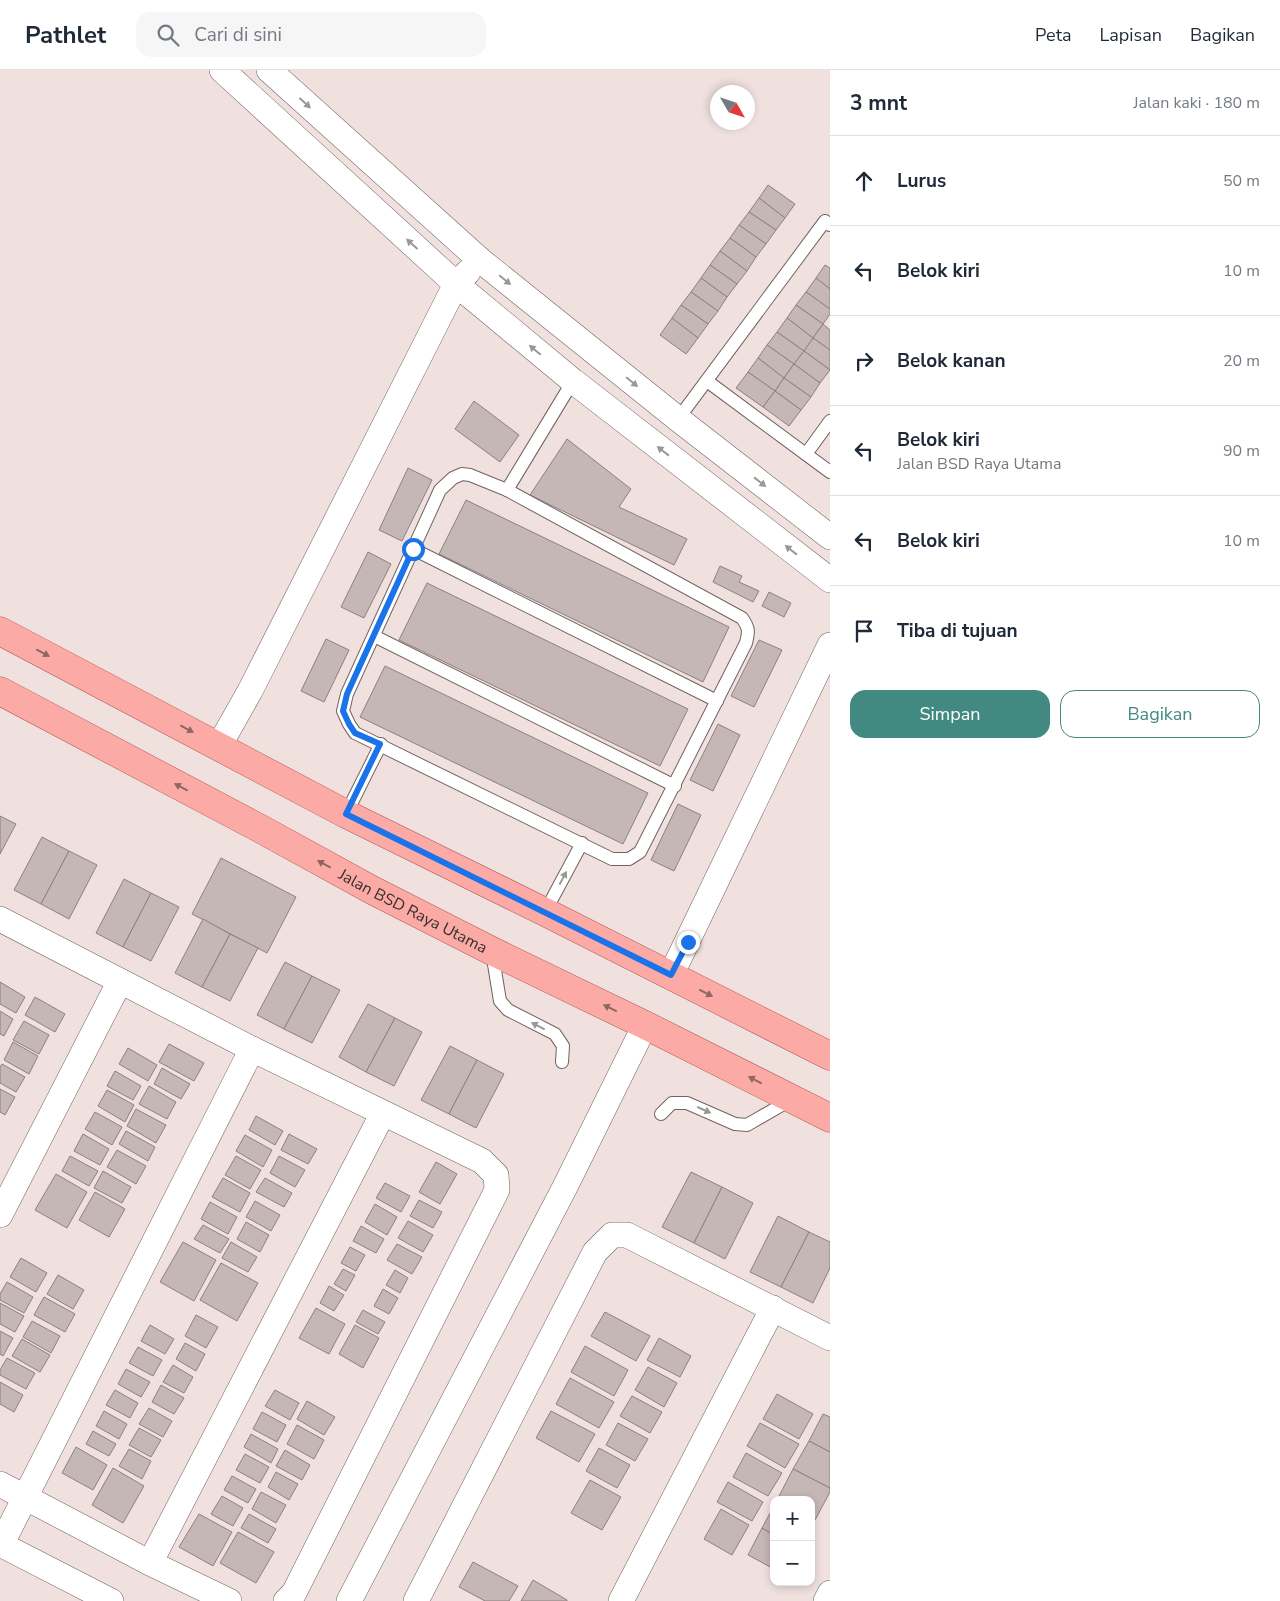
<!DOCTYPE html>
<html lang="id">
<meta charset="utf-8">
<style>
:root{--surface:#fff;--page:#f6f6f7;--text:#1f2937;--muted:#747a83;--line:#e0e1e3;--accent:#428982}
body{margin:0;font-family:"Nunito Sans",sans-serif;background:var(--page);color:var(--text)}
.controls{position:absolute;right:15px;bottom:15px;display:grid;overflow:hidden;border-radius:10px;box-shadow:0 2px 8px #0003}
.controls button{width:45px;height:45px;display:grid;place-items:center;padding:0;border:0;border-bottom:1px solid var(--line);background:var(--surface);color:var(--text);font:25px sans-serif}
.compass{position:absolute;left:710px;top:15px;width:45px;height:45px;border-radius:50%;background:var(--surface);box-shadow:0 2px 8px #0003;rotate:129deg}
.stop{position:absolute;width:15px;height:15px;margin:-11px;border:4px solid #1a73e8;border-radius:50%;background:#fff}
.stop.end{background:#1a73e8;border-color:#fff;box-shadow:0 1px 5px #0008}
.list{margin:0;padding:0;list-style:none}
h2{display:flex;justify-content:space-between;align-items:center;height:65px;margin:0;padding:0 20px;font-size:21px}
h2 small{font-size:16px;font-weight:400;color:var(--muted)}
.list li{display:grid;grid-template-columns:32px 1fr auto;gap:15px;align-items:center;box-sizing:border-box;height:90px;padding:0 20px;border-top:1px solid var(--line)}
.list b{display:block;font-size:19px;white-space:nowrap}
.list p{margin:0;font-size:16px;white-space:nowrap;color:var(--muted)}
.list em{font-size:16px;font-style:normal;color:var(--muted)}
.actions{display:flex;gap:10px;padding:15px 20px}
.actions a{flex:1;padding:11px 0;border:1px solid var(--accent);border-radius:15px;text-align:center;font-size:18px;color:var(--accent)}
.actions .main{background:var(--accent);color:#fff}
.icon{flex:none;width:28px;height:28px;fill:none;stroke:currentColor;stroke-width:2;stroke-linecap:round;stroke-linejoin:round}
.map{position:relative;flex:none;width:830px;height:1531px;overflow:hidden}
header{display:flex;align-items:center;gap:30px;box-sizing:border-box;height:70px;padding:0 25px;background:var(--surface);border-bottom:1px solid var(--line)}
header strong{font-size:24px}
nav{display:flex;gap:28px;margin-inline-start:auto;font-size:18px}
.search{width:350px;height:45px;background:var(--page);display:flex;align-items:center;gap:12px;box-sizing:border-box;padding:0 18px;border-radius:15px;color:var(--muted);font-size:19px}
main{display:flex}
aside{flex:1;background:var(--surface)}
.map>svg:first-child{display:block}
</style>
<header>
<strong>Pathlet</strong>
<div class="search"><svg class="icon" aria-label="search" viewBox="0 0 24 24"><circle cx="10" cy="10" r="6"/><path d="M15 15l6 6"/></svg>Cari di sini</div>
<nav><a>Peta</a><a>Lapisan</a><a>Bagikan</a></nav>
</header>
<main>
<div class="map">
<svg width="830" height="1531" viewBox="0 0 830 1531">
<rect width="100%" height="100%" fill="#f0e1df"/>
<g fill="#c5b7b5" stroke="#8d807e">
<path d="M768,115l27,19 -10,14 -26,-20z"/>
<path d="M759,128l26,20 -9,12 -27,-18z"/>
<path d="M749,142l27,18 -10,14 -27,-19z"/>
<path d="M739,155l27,19 -10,13 -26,-19z"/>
<path d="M730,168l26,19 -9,14 -27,-20z"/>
<path d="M720,181l27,20 -10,13 -27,-19z"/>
<path d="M710,195l27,19 -10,13 -26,-19z"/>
<path d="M825,195l5,3v21l-14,-11z"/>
<path d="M701,208l26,19 -9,14 -27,-19z"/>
<path d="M816,208l14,11v20l-24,-17z"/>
<path d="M691,222l27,19 -10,13 -27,-19z"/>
<path d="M806,222l24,17v5l-7,10 -27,-19z"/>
<path d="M681,235l27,19 -10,14 -26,-20z"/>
<path d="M796,235l27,19 -10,14 -26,-20z"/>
<path d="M672,248l26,20 -12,16 -26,-19z"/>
<path d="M787,248l26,20 -9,13 -27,-19z"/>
<path d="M823,254l7,6v20l-17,-12z"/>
<path d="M777,262l27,19 -10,13 -27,-19z"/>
<path d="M813,268l17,12v20l-26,-19z"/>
<path d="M767,275l27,19 -10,14 -26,-20z"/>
<path d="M804,281l26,19 -10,13 -26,-19z"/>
<path d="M758,288l26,20 -9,13 -27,-19z"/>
<path d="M794,294l26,19 -9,14 -27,-19z"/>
<path d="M748,302l27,19 -12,16 -27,-19z"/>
<path d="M784,308l27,19 -10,13 -26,-19z"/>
<path d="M775,321l26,19 -12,16 -26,-19z"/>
<path d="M474,331l45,34 -19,27 -45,-33z"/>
<path d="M567,369l64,50 -12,18 68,32 -13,26 -144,-70z"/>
<path d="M408,398l24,12 -30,61 -23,-11z"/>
<path d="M466,430l263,127 -26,55 -264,-128z"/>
<path d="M368,482l23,12 -27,54 -23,-11z"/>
<path d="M720,496l22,10 -3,6 20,9 -6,11 -40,-20z"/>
<path d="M427,513l261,126 -28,57 -261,-126z"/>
<path d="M769,522l22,11 -7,14 -22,-11z"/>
<path d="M326,569l23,11 -25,52 -23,-11z"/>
<path d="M759,570l23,10 -28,57 -23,-11z"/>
<path d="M385,596l263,127 -25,51 -263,-127z"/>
<path d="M718,654l22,11 -27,56 -23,-11z"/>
<path d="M678,734l23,11 -27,56 -23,-11z"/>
<path d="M0,746l16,8 -16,30z"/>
<path d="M42,767l27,14 -28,53 -27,-14z"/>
<path d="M69,781l28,14 -28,54 -28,-15z"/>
<path d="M221,788l75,39 -29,56 -75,-39z"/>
<path d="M124,809l27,14 -28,54 -27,-14z"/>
<path d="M151,823l28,14 -28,54 -28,-14z"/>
<path d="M203,849l27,15 -28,53 -27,-14z"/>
<path d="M230,864l28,14 -28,53 -28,-14z"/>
<path d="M285,892l27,14 -28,53 -27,-14z"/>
<path d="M312,906l28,14 -28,53 -28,-14z"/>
<path d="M0,912l25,15 -9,16 -16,-9z"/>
<path d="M35,927l30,17 -10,18 -30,-17z"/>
<path d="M368,934l27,14 -29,54 -27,-15z"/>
<path d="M0,941l13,8 -9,17 -4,-2z"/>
<path d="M395,948l27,14 -28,54 -28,-14z"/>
<path d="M24,951l25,14 -10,19 -26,-14z"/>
<path d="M13,972l25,14 -9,18 -25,-14z"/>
<path d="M169,974l35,19 -10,18 -35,-19z"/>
<path d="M450,976l27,14 -28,54 -28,-14z"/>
<path d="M128,978l29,17 -9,16 -29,-17z"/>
<path d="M477,990l27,14 -28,54 -27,-14z"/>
<path d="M2,994l23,13 -9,15 -16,-9v-16z"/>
<path d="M162,998l28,16 -9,15 -27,-15z"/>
<path d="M115,1001l26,15 -8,14 -26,-14z"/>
<path d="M149,1016l27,16 -9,17 -28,-15z"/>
<path d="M0,1019l15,8 -10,18 -5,-3z"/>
<path d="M107,1020l27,15 -9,17 -27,-16z"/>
<path d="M136,1039l30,16 -10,18 -29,-17z"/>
<path d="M95,1042l27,15 -10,18 -27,-16z"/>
<path d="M256,1046l27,15 -8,14 -26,-15z"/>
<path d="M126,1061l29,16 -7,14 -29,-17z"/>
<path d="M83,1064l26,15 -9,16 -26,-14z"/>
<path d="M289,1064l28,15 -9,15 -27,-14z"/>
<path d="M245,1065l27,15 -9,17 -27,-16z"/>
<path d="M117,1080l29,16 -10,18 -29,-17z"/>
<path d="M70,1086l28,15 -9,15 -27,-15z"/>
<path d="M236,1086l25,14 -11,19 -25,-14z"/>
<path d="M279,1086l26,14 -10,17 -25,-14z"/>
<path d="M436,1092l21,12 -17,30 -21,-12z"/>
<path d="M103,1101l28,16 -9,16 -28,-15z"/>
<path d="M691,1102l31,15 -28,56 -32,-16z"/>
<path d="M56,1104l31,18 -20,36 -32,-18z"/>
<path d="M223,1108l27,15 -10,19 -28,-15z"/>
<path d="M265,1108l27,15 -8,14 -28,-15z"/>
<path d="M385,1113l25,13 -9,16 -25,-14z"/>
<path d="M722,1117l31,16 -28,56 -31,-16z"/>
<path d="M95,1122l30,17 -16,28 -30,-17z"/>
<path d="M419,1130l23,12 -9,16 -23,-12z"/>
<path d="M255,1131l25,14 -9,16 -25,-14z"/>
<path d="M210,1132l27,15 -9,17 -27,-15z"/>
<path d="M375,1134l22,13 -10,18 -22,-13z"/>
<path d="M778,1146l31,16 -28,55 -31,-15z"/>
<path d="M408,1151l25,14 -10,17 -25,-14z"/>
<path d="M246,1152l23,13 -9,17 -23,-13z"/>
<path d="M203,1155l26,14 -9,14 -26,-14z"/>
<path d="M361,1156l23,13 -8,14 -23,-12z"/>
<path d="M809,1162l21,10v26l-17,35 -32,-16z"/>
<path d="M183,1172l33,18 -22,41 -34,-19z"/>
<path d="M231,1172l26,15 -9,15 -26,-14z"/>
<path d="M397,1174l25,13 -10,17 -25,-14z"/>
<path d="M350,1177l15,8 -9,16 -15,-8z"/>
<path d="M21,1188l26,15 -11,19 -26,-15z"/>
<path d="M221,1193l37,20 -21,38 -37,-21z"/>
<path d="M343,1199l12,6 -9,16 -12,-7z"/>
<path d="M395,1200l13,8 -8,15 -14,-8z"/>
<path d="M58,1205l26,15 -11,19 -26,-15z"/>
<path d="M7,1212l26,15 -9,16 -24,-13v-6z"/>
<path d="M329,1216l15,9 -10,16 -14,-8z"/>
<path d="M383,1219l15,9 -9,16 -15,-8z"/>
<path d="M44,1227l31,17 -10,18 -31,-17z"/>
<path d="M0,1233l24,13 -9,16 -15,-8z"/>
<path d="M316,1238l29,16 -16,30 -30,-16z"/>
<path d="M363,1240l22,12 -7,12 -22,-12z"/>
<path d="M605,1242l45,24 -14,25 -45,-25z"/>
<path d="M196,1245l22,12 -12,21 -21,-12z"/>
<path d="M32,1251l28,15 -9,17 -28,-16z"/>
<path d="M150,1255l24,14 -9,15 -24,-13z"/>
<path d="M355,1255l24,13 -16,30 -24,-14z"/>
<path d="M0,1261l13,7 -10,18 -3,-2z"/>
<path d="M659,1268l32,18 -11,21 -33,-17z"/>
<path d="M22,1269l28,16 -10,17 -28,-16z"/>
<path d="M185,1273l20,11 -9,17 -20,-12z"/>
<path d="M585,1276l43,24 -14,26 -43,-24z"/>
<path d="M138,1277l24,13 -9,16 -24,-13z"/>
<path d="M7,1288l28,15 -9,16 -26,-14v-5z"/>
<path d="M173,1295l20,12 -9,16 -21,-11z"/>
<path d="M648,1297l29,16 -13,24 -29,-17z"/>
<path d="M126,1299l24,13 -9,15 -23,-13z"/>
<path d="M570,1308l44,24 -15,26 -43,-24z"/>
<path d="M0,1312l23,13 -9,17 -14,-8z"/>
<path d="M161,1315l23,13 -10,16 -22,-12z"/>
<path d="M115,1320l23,13 -8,15 -24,-13z"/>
<path d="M275,1320l24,13 -9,17 -25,-14z"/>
<path d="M777,1324l36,20 -14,25 -36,-20z"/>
<path d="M632,1326l30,16 -12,21 -30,-17z"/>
<path d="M307,1331l28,16 -11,18 -27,-16z"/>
<path d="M149,1338l23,13 -9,16 -24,-13z"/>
<path d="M104,1341l23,13 -8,15 -23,-13z"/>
<path d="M551,1341l44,23 -16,28 -43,-24z"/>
<path d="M262,1342l24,13 -9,17 -24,-13z"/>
<path d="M823,1344l7,3v35l-21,-11z"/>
<path d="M618,1353l30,16 -13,22 -29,-16z"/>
<path d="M760,1353l39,21 -14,24 -38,-22z"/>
<path d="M297,1355l27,15 -10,19 -27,-15z"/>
<path d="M139,1358l22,12 -10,17 -22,-12z"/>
<path d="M93,1361l23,13 -7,12 -23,-12z"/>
<path d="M251,1364l27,15 -7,14 -27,-16z"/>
<path d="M809,1371l21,11v36l-37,-19z"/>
<path d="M76,1377l31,18 -14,25 -31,-17z"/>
<path d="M599,1378l31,17 -13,23 -31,-17z"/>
<path d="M129,1379l22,12 -9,18 -23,-13z"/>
<path d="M285,1380l25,15 -8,15 -26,-14z"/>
<path d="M746,1383l36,20 -14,23 -35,-19z"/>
<path d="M245,1384l24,13 -9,16 -24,-13z"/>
<path d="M113,1398l31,18 -21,37 -31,-18z"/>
<path d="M793,1399l37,19v4l-15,28 -4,-2v-18h-34z"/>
<path d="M276,1402l22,12 -9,16 -21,-13z"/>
<path d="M232,1406l24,13 -8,14 -24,-13z"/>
<path d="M590,1410l31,17 -19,33 -31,-17z"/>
<path d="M728,1412l35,20 -11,19 -35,-19z"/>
<path d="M261,1422l25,13 -10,18 -24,-14z"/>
<path d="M222,1426l21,12 -10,18 -22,-12z"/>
<path d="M774,1436v29l-12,-7z"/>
<path d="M721,1439l28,16 -17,30 -28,-16z"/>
<path d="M199,1444l33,18 -19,34 -34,-19z"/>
<path d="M249,1444l27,15 -8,14 -27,-15z"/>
<path d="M762,1458l12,7v34l-26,-14z"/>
<path d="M238,1462l36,20 -18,31 -36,-20z"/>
<path d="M473,1492l45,24 -9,15h-24l-26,-14z"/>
<path d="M533,1510l34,20v1h-46z"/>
</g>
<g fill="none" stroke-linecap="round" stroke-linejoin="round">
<g stroke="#706362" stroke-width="14">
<g id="service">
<path d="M707,311l123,91"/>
<path d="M678,349l147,-198 5,4"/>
<path d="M806,384l24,-33"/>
<path d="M462,404l8,1 37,15 235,128c7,10 7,13 4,25l-106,209 -11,7h-17l-257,-126 -6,-9 -6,-13 4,-17 93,-204 13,-12z"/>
<path d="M507,420l66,-109"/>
<path d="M413,479l304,152"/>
<path d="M374,566l301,150"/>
<path d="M346,744l35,-70"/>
<path d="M545,842l37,-69"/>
<path d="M492,882l8,49 8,9 47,24 8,12 -1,16"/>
<path d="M661,1044l11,-11h15l48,21 12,1 45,-26"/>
</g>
</g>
<g stroke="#706362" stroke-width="26">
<g id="minor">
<path d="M222,0l234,214 117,97 257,199"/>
<path d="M269,0l211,190 198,159 152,118"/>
<path d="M219,676l31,-55 206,-407 12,-12"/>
<path d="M0,849l252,130 230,112 14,14 1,15 -203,403 -8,8"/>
<path d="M671,905l159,-330"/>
<path d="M0,1145l120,-234"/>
<path d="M0,1414l150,79 79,38"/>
<path d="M0,1474l111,57"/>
<path d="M1,1475l251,-496"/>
<path d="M150,1493l233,-450"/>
<path d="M349,1531l217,-416 79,-160"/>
<path d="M416,1531l179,-349 17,-17h15l203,103"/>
<path d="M621,1531l152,-293"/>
<path d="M826,1531l4,-8"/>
</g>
</g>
<g stroke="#b45b55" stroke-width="29">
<g id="primary">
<path d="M0,561l346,183 199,98 285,144"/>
<path id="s1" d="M0,621l261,138 111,61 120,61 153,74 185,93"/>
</g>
</g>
<use href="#service" stroke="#fff" stroke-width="12"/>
<use href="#minor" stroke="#fff" stroke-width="25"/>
<use href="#primary" stroke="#fbaaa5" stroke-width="28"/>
</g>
<defs><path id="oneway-solid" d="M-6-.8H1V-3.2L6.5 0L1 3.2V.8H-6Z" transform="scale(1.25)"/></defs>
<g fill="#9a9797">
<use href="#oneway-solid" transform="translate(305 33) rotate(42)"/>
<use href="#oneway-solid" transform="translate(412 174) rotate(-138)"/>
<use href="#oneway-solid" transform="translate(505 210) rotate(39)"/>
<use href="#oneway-solid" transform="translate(535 280) rotate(-140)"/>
<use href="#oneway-solid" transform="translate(632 312) rotate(39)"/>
<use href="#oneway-solid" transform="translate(663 381) rotate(-142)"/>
<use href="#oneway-solid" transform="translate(760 412) rotate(38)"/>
<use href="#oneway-solid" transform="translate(791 480) rotate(-142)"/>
<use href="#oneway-solid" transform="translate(563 808) rotate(-62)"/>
<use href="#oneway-solid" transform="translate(538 956) rotate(-153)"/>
<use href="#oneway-solid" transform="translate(704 1040) rotate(24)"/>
</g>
<g fill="#8e6664">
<use href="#oneway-solid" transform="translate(43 583) rotate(28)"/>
<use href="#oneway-solid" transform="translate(187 659) rotate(28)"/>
<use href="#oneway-solid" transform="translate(181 717) rotate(-152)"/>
<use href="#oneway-solid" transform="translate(324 794) rotate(-151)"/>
<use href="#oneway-solid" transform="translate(706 923) rotate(27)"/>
<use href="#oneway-solid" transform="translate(610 938) rotate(-154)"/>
<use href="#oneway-solid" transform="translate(755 1010) rotate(-153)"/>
</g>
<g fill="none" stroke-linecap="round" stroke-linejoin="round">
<path stroke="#1a73e8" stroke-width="6" d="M413,479l-66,145 -4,17 6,13 6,9 25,11 -34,70 325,161 17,-33"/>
</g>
<g text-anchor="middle" stroke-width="4" stroke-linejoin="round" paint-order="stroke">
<g font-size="16" fill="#352f2f" stroke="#f0e1df">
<text dy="6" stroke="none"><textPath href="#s1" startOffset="468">Jalan BSD Raya Utama</textPath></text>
</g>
</g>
</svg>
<div class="controls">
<button>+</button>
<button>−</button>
</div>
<svg class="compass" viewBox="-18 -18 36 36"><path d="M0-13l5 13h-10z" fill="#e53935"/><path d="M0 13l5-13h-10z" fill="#747a83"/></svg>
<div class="stop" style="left:413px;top:479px"></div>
<div class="stop end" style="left:688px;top:872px"></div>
</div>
<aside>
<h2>3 mnt<small>Jalan kaki · 180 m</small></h2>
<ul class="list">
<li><svg class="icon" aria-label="ahead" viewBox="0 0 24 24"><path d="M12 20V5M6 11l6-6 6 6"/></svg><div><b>Lurus</b></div><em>50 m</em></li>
<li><svg class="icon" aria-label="left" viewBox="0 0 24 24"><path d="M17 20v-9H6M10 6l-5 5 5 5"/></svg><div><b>Belok kiri</b></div><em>10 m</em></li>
<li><svg class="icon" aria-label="right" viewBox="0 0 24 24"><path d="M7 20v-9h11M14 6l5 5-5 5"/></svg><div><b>Belok kanan</b></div><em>20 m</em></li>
<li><svg class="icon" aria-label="left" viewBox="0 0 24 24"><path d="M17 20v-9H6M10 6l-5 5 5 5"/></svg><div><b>Belok kiri</b><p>Jalan BSD Raya Utama</p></div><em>90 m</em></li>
<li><svg class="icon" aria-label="left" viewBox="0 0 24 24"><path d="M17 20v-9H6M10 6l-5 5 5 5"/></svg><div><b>Belok kiri</b></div><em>10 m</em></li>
<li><svg class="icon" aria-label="arrive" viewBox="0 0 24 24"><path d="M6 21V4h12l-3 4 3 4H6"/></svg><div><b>Tiba di tujuan</b></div></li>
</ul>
<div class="actions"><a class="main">Simpan</a><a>Bagikan</a></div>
</aside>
</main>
